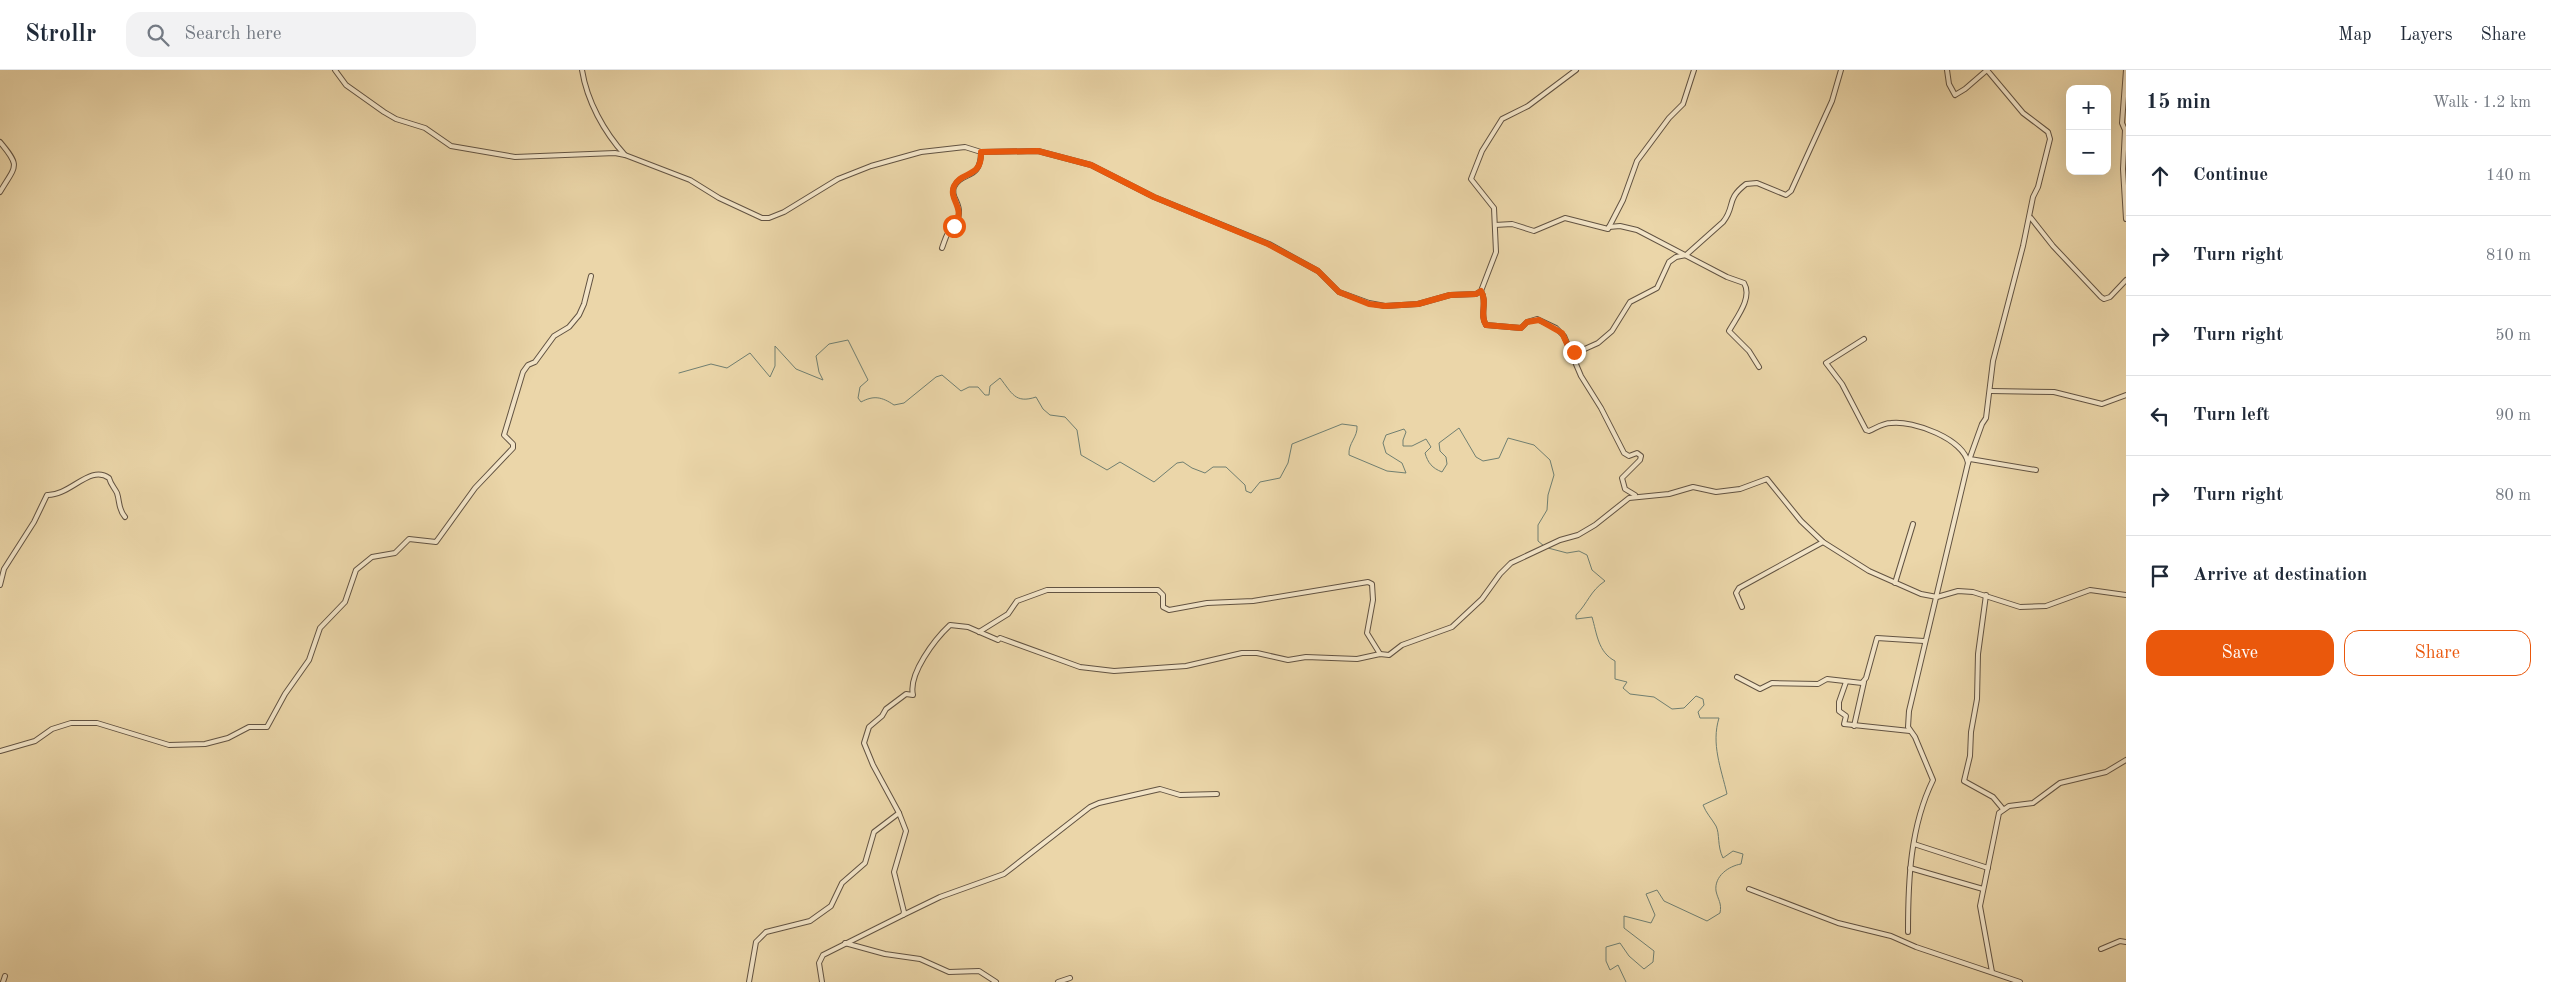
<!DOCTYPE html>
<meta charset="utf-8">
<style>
:root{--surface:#fff;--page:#f2f2f3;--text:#1f2937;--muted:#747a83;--line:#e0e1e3;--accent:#ea580c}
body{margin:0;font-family:"Old Standard TT",serif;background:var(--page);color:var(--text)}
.controls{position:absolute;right:15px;top:15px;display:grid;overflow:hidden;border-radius:10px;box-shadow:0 5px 20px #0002}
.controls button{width:45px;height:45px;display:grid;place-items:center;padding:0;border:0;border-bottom:1px solid var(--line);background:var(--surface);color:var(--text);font:25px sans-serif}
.stop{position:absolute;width:15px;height:15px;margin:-11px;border:4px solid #ea580c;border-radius:50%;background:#fff}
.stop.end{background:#ea580c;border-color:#fff;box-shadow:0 1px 5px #0008}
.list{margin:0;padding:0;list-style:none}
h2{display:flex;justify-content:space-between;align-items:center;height:65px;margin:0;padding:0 20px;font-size:21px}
h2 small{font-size:16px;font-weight:400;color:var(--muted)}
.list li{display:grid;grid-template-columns:32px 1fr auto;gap:15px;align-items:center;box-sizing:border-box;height:80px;padding:0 20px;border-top:1px solid var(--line)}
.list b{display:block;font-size:19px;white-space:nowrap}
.list em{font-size:16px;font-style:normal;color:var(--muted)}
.actions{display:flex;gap:10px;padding:15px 20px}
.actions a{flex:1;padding:11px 0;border:1px solid var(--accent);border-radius:15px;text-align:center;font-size:18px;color:var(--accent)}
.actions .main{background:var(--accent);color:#fff}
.icon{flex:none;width:28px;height:28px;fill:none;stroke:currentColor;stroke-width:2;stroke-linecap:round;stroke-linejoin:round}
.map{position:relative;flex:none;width:2126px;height:912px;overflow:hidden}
header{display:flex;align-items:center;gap:30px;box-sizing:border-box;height:70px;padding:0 25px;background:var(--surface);border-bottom:1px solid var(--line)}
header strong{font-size:24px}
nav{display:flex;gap:28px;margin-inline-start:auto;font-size:18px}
.search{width:350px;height:45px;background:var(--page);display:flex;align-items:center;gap:12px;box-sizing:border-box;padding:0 18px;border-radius:15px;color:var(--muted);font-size:19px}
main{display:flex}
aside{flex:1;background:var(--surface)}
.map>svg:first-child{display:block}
</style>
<header>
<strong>Strollr</strong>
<div class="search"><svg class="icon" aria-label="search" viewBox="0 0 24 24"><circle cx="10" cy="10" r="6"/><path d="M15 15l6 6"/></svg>Search here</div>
<nav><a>Map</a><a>Layers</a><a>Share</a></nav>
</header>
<main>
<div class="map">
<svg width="2126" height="912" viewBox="0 0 2126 912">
<rect width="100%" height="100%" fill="#ebd6a9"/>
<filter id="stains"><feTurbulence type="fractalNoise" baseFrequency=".004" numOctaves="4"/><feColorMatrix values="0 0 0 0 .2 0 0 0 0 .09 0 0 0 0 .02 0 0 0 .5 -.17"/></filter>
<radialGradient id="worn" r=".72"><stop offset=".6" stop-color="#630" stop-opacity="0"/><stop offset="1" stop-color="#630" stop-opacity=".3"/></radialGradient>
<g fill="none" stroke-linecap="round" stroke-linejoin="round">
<g stroke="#707f71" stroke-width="1">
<path d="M679,303l32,-9 16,4 23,-15 20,24 5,-11v-20l21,23 27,11 -4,-8 -3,-16 13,-12 19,-4 20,40 -8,7 -2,11 3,4c13,-7 21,-5 33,3l10,-2 32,-26 6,-2 19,16 8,-4h9l7,8h4l1,-9 10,-8c12,15 15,26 36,19l7,12 7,6 15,2 12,13 4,25 26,15 13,-8 34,20 23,-19 6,-1 9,6 13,5 8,-6h13l19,18 1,6 5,2 9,-11 20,-4 8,-15 4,-19 50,-20 15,2c1,11 -9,17 -8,29l38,16 19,2 -4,-10 -16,-10 -3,-10 3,-8 18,-6 2,3 -3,8v6h9l14,-7 5,8 -6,6c3,10 7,15 17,19l5,-8 -1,-7 -6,-6 -1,-8 20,-15 17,29 7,4 16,-3 9,-20 26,7 16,15 4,15 -6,20 -1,15 -9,15v16l6,5"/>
<path d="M1548,478l19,5 12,-2 8,4 5,15 13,11c-15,10 -17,22 -29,34v4l16,-2c5,17 6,35 23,44v18l12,3 -4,6 7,6 24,3 18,12 12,-1 12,-12 7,3 1,6 -6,7 2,6h19c-8,26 2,50 8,76l-24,11c3,8 9,14 13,21 4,8 1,20 7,32l10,-7 10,3 -2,10c-12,2 -27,12 -25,27 2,9 6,12 4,22l-13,8 -43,-20 -7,-11 -11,4 9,21 -4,8 -27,-7v12l30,23 -1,11 -9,7 -15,-13 -9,-13 -14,4v14l4,9 8,-5 8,17"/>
</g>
<g stroke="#625342" stroke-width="6">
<g id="street">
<path d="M335,0l11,15 38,27 12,7 29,9 26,18 64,11 100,-4 10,2 65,25 29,18 43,20h7l15,-6 54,-33 33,-13 50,-14 44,-5 16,5 57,-1 53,14 63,32 115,47 49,27 21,21 30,11 16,3 33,-2 32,-9 26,-1 5,-3 15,-39 -2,-44 -23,-29 11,-28 20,-32 26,-13 48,-36"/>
<path d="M582,0c5,31 22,62 43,85"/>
<path d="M1947,0l2,14 6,11 10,-6 22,-19"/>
<path d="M2126,0l-4,53 3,7 -2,39 3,50"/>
<path d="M0,72c21,25 16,23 0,50"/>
<path d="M2031,148l22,28 48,51 3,2 6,-2 16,-17"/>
<path d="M1495,155l17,-1 22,7 31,-13 43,11 15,-29 14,-39 32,-43 14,-14 11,-34"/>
<path d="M1609,157l11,-1 17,4 90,47 17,6c9,15 -8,35 -15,48l20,20 10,16"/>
<path d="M942,178c2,-5 3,-10 6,-15 4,-7 11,-11 11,-20 1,-11 -9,-17 -5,-26 7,-16 27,-6 27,-35"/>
<path d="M1481,221c7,11 -2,24 5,34l35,3 6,-6 10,-3 19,9 8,8 17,40 20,32 23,45 5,3 8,-3 4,3 -1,4 -18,18 3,11 10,6"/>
<path d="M1864,269l-38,24 16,21 24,46 3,1c7,-3 14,-8 22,-8 22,-3 73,16 77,40l-59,248 -1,16 7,10 18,43c-23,47 -25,101 -25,152"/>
<path d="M1569,278l9,4 20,-9 14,-12 18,-29 27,-14 12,-26 7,-5 10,-2 37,-33c13,-16 2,-22 23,-38l11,-1 29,12 5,-4 41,-90 9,-31"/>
<path d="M1991,321l63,1 48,12 24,-9"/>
<path d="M1970,389l66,11"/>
<path d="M1968,393l14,-39 4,-6 7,-57 30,-115 10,-49 5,-10 12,-48 -2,-7 -25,-19 -36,-43"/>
<path d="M1895,513l18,-59"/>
<path d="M0,515l4,-16 30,-47 13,-27c23,1 43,-31 62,-17 2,7 5,9 8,15 3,9 1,16 8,24"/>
<path d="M1986,525l-8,59 -1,45 -6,33 -1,24 -6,25 29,16 10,12"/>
<path d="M1742,537l-6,-14 3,-5 84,-46"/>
<path d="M979,562l29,-18 9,-13 30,-11h111l5,5v12l6,3 38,-7 46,-2 115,-19 4,2 1,16 -6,33 13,21"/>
<path d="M1737,607l23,12 12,-6 46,1 9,-5 35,4 4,-5 11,-40 47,3"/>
<path d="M1846,612l-7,20v9l7,5 -2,8 66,7"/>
<path d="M1854,656l10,-44"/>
<path d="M0,681l35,-10 17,-12 19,-6h26l72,22 36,-1 23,-6 21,-11h18l18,-33 24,-34 11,-32 25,-26 11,-32 16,-13 23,-4 14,-14 27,3 39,-54 38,-40v-4l-9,-9 19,-63 5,-7 7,-3 19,-26 15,-9 10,-12 5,-11 7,-28"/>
<path d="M1914,774l74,24"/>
<path d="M1910,798l73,21"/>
<path d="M1749,819l89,34 53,13 25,11 104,35"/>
<path d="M903,845l37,-18 64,-23 86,-67 9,-4 61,-14 20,6 37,-1"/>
<path d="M845,873l40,11 35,5 29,13 30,-1 17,11"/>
<path d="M2101,879l19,-8 6,1"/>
<path d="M1992,902l-12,-66 19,-93 10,-7 24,-3 27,-20 46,-11 20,-12"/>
<path d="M3,912l2,-6"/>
<path d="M749,912l7,-40 10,-10 44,-11 21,-15 11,-23 23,-20 9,-31 25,-19"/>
<path d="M822,912l-3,-19 4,-8 80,-40 1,-3 -10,-40 12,-41 -7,-18 -26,-48 -9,-22 5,-16 13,-11 4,-7 20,-15 7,1c-5,-21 22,-56 37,-70l18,2 30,13 2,-2 80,29 34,4 72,-5 56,-13h15l31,7 18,-3 51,2 23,-5 9,1 13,-10 50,-18 30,-28 18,-25 11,-11 49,-23 18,-5 17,-10 34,-27 40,-4 24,-7 23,5 24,-3 27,-10 34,42 22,21 46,29 52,23 16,3 21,-6 15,1 47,15 26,-1 44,-16 36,5"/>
<path d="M1058,912l12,-4"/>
</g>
</g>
<use href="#street" stroke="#f2e4c7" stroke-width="4"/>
</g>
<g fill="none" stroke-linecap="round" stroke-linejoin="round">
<path stroke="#ea580c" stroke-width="6" d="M954,156c13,-18 -6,-26 0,-40 8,-16 28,-7 27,-34l57,-1 53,14 63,32 114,47 50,27 21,21 30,12 16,2 33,-2 32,-9 26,-1 5,-3c7,11 -2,24 5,34l35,3 6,-6 12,-2 23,13 7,15 5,4"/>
</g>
<rect width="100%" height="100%" filter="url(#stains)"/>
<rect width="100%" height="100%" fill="url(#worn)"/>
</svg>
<div class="controls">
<button>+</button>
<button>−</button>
</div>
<div class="stop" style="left:954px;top:156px"></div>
<div class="stop end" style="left:1574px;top:282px"></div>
</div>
<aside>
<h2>15 min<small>Walk · 1.2 km</small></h2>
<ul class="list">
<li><svg class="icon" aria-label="ahead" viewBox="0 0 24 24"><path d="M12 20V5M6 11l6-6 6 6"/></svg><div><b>Continue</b></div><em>140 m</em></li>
<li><svg class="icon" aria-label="right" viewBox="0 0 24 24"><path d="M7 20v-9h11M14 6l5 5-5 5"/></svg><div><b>Turn right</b></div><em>810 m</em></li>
<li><svg class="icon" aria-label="right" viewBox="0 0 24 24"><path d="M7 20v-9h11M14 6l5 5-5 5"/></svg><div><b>Turn right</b></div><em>50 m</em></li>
<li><svg class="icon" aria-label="left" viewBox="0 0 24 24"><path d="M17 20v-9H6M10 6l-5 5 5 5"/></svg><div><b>Turn left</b></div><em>90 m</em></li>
<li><svg class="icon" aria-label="right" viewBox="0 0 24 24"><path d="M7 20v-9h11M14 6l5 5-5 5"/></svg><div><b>Turn right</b></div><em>80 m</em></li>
<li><svg class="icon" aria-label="arrive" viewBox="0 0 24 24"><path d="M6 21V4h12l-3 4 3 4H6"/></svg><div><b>Arrive at destination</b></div></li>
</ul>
<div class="actions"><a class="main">Save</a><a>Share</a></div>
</aside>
</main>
